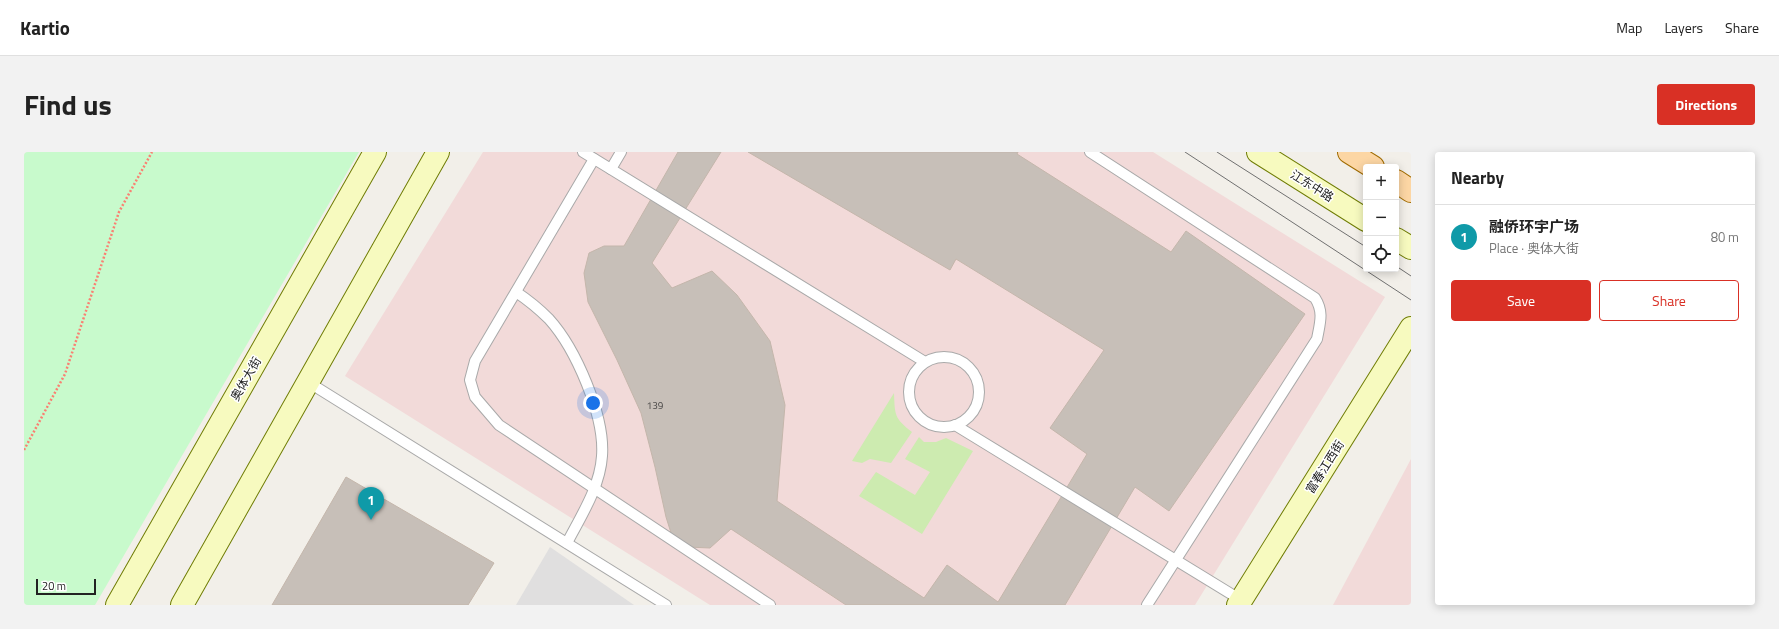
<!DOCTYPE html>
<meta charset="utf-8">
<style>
:root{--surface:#fff;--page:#f2f2f2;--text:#222;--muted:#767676;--line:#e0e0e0;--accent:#d93025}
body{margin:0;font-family:"Titillium Web","Noto Sans SC",sans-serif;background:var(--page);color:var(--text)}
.controls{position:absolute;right:12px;top:12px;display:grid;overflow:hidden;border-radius:4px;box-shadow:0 2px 10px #0003}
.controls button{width:36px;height:36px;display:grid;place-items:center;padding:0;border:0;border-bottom:1px solid var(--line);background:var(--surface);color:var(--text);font:20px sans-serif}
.scale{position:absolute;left:12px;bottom:10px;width:60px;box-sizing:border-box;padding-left:4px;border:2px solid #222;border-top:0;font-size:11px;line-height:14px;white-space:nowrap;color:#222;-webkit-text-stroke:3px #fff;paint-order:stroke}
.you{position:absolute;left:569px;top:251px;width:14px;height:14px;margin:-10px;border:3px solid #fff;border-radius:50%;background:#1a73e8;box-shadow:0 0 0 6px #1a73e833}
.badge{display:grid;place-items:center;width:26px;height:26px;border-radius:50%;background:var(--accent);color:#fff;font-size:13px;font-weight:700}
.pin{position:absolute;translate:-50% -33px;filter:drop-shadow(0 1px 2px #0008)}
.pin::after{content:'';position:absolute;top:21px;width:14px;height:12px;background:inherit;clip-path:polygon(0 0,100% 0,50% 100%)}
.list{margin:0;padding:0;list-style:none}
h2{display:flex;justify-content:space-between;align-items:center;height:52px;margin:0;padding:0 16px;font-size:17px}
h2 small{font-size:13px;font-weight:400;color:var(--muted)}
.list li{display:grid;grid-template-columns:26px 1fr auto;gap:12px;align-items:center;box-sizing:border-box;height:64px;padding:0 16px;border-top:1px solid var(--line)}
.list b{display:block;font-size:15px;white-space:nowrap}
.list p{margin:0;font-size:13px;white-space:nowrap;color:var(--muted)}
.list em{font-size:13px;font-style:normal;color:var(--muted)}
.actions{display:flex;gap:8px;padding:12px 16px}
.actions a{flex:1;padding:9px 0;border:1px solid var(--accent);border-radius:4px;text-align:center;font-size:14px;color:var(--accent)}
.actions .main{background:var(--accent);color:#fff}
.icon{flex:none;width:22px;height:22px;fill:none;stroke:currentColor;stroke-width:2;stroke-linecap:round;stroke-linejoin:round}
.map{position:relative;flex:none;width:1387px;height:453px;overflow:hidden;border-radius:4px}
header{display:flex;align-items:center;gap:24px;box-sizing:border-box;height:56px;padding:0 20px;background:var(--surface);border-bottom:1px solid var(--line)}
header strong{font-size:19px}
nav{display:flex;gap:22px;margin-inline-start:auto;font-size:14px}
.intro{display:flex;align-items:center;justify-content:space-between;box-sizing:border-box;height:96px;padding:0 24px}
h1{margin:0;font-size:28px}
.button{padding:10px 18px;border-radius:4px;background:var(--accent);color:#fff;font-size:14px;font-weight:700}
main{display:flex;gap:24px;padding:0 24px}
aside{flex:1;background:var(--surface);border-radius:4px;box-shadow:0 2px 10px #0003}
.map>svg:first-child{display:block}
</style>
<header>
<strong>Kartio</strong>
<nav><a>Map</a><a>Layers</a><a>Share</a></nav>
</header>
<div class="intro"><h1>Find us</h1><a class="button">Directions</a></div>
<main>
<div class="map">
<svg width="1387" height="453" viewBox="0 0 1387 453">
<rect width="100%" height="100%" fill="#f2efe9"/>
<path fill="#e0dfdf" d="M526,395l84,58h-118z"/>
<g fill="#f2dad9">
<path d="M459,0h670l232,145 -190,308h-485l-365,-229z"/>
<path d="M1387,307v146h-78z"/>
</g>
<g fill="#cdebb0">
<path d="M870,241c1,22 0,25 18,39l-21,31 -21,-4 -8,4 -10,-2z"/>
<path d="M895,285l5,5h12l10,-4 27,13 -51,83 -63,-38 17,-24 39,23 15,-23 -25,-13z"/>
</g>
<path fill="#c8facc" d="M0,0h335l-264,453h-71z"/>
<g fill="#c7bfb8" stroke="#c4b6ab">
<path d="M654,0h43l-69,111 20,25 40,-17 25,24 33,46 15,64 -8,96 147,97 23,-33 51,37 89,-148 -37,-26 54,-78 -148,-91 -6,11 -202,-118h270l-1,2 154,98 15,-21 119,83 -136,197 -34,-24 -70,118h-219l-115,-76 -21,19 -22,-1 -16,-11 -6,-19 -11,-50 -14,-54 -24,-53 -29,-58 -4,-29 5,-20 15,-7h20z"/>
<path d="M322,325l148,86 -26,42h-196z"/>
</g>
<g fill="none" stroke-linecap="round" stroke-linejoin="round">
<g stroke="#a9a9a9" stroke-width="12">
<g id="lane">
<path d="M559,0l342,210"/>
<path d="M1066,0l225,146c9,14 5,25 2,41l-170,266"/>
<path d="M570,7l-119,202 -5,19 5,17 24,28 271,180"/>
<path d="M587,17l10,-17"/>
<path d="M492,140c12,8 23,17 33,27 27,30 56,97 53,137 -2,31 -21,60 -35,87"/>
<circle cx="920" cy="240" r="35"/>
<path d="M284,230l358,223"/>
<path d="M931,273l286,175"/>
</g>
</g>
<g stroke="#707d05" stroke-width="24">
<g id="secondary">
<path d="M1234,0l108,68"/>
<path d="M1372,87l15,9"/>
<path d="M93,453l258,-453"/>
<path d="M158,453l256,-453"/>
<path d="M1214,453l173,-277"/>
</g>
</g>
<g stroke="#a06b00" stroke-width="24">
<g id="primary">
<path d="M1325,0l24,15"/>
<path d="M1372,29l15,10"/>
</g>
</g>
<path stroke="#fa8072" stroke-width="2.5" stroke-dasharray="2 2" stroke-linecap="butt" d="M0,298l41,-76 54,-162 33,-60"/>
<use href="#lane" stroke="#fff" stroke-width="10"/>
<use href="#secondary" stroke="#f7fabf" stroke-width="22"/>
<use href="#primary" stroke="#fcd6a4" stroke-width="22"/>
<g stroke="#707070" stroke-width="1">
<path d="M1161,0l226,148"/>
<path d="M1193,0l149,95"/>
<path d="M1372,114l15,10"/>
</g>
</g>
<g text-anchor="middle" stroke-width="3" stroke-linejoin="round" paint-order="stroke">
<g font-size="10" fill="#4b4948">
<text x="631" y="257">139</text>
</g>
<g font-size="12" fill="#222" stroke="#fff">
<text transform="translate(1288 34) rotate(32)" y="4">江东中路</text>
<text transform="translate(222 227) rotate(-60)" y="4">奥体大街</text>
<text transform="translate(1301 315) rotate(-58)" y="4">富春江西街</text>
</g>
</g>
</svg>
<div class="controls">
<button>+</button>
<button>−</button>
<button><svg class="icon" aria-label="locate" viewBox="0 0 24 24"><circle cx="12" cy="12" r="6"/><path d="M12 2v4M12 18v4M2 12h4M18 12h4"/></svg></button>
</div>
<div class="scale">20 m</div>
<div class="you"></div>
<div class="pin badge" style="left:347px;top:368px;background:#0f9aa8">1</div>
</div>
<aside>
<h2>Nearby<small></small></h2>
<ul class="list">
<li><span class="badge" style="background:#0f9aa8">1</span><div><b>融侨环宇广场</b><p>Place · 奥体大街</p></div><em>80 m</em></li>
</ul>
<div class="actions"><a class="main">Save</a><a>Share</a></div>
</aside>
</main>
